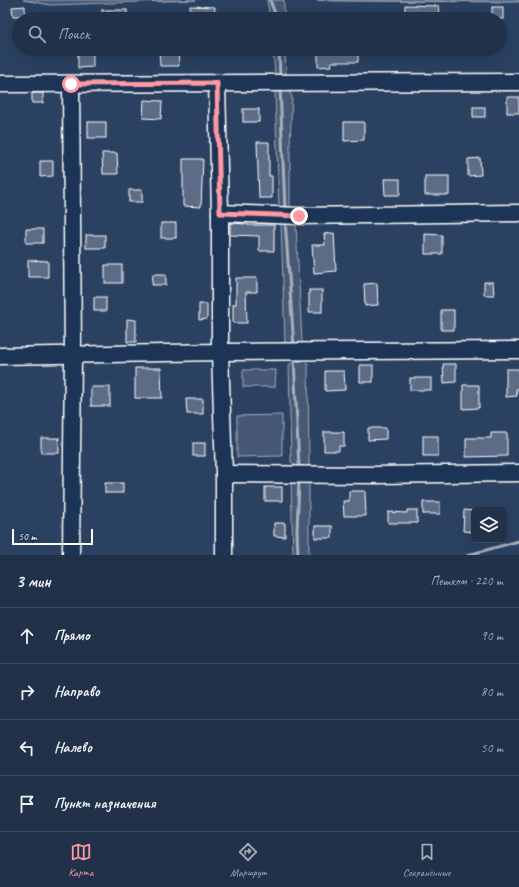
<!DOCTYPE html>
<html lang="ru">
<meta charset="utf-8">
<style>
:root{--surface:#203149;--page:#2d3d53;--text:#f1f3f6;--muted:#a2a9b4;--line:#3d4c61;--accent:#ff9aa2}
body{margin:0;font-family:Caveat,sans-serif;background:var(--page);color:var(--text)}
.controls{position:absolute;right:12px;bottom:12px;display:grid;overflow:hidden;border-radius:6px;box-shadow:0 4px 16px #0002}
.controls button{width:36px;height:36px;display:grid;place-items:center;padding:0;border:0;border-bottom:1px solid var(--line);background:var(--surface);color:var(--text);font:20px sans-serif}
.scale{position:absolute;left:12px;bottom:10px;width:81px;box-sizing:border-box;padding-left:4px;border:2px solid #fff;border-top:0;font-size:11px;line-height:14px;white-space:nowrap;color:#fff;-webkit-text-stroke:3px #1d3557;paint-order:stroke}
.stop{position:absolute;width:12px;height:12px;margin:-9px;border:3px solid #ff9aa2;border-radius:50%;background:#fff}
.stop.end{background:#ff9aa2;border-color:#fff;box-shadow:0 1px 4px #0008}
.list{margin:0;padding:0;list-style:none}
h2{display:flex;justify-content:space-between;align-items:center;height:52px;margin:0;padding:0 16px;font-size:17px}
h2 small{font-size:13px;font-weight:400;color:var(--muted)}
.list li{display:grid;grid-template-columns:26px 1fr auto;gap:12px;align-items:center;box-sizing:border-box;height:56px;padding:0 16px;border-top:1px solid var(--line)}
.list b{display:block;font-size:15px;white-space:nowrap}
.list em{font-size:13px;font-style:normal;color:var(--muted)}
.icon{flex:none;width:22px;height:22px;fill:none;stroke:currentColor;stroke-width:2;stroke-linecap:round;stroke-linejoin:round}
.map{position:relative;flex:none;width:519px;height:555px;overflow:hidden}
.search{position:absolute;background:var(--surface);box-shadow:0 4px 16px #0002;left:12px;right:12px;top:12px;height:44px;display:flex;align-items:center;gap:10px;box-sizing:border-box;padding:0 14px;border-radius:22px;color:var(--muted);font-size:15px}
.sheet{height:276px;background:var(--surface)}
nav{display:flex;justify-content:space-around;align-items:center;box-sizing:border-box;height:56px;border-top:1px solid var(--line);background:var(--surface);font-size:11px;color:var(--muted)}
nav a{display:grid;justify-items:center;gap:2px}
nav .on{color:var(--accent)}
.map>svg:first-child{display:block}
</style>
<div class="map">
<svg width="519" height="555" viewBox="0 0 519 555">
<rect width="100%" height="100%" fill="#2a4161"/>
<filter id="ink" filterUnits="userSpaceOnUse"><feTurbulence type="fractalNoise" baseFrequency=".025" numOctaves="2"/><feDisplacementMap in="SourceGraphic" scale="8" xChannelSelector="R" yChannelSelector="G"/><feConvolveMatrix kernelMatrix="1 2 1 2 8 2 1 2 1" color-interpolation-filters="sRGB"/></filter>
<g filter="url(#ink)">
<g fill="#465975" stroke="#a2acba">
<path d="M23,0h173l-145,5z"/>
<path d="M267,0h17v19h-14z"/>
<path d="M317,0h202v2l-182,-1z"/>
<path d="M273,49h12l1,26h-11z"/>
<path d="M280,90l9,1 3,6 -2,48v63h-11l-4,-116z"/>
<path d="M281,222l15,3 6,117 -2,2 -15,1z"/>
<path d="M295,361l13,2 1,104 -10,1 -8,-6 -2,-97z"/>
<path d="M243,370h33l-1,17h-32z"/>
<path d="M282,415v41l-45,1v-41z"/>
<path d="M291,481h18v74h-16z"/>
</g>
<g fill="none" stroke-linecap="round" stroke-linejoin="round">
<g stroke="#a7b1be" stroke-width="3">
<path d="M270,0l7,19"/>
<path d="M279,49l1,29"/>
<path d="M280,87l5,123"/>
<path d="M285,219l9,128"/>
<path d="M294,357l5,112"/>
<path d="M298,555l-1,-24 2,-52"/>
<path d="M468,555l51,-14"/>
</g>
</g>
<g fill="#5b6c86" stroke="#fff">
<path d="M405,5l34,1 -1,13h-18v-3l-15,-1z"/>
<path d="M25,6v10h-12l-1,-9z"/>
<path d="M190,6l25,1 -1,12h-24z"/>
<rect x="492" y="7" width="11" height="12"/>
<rect x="102" y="10" width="25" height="9"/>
<path d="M78,49h15v18l-15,1z"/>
<path d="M159,49h19l1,17h-19z"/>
<path d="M358,49v13h-27l1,4 -14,1v-17z"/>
<rect x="32" y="93" width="11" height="10"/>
<rect x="507" y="97" width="12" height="16"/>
<path d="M144,100l18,1 -1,18 -18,-1z"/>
<rect x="473" y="107" width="12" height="10"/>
<rect x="243" y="109" width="16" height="13"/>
<rect x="88" y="122" width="18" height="16"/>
<path d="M344,122h20v18l-20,1z"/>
<path d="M257,142h12v34h3v22h-13z"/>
<path d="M102,153h15l1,21h-15z"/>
<path d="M480,158l1,17 -13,1v-17z"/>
<path d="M183,159h20l-2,48 -18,-1z"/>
<path d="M40,161h13v15l-13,1z"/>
<rect x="425" y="176" width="24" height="19"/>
<path d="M384,179h16v16h-15z"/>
<rect x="129" y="190" width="13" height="12"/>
<rect x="161" y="223" width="15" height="15"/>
<path d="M230,223l17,1v1h27v26h-15v-15l-29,-1z"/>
<rect x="26" y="229" width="17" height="14"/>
<path d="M334,233l2,38 -22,2 -2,-28h13l-1,-11z"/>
<path d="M425,234l17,1v19h-17z"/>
<rect x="86" y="235" width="19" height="13"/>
<path d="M28,260l20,1v16h-20z"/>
<rect x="105" y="265" width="17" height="18"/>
<path d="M153,274h13v11h-14z"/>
<path d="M236,278h21v14h-11l1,31h-14v-19h3z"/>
<path d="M484,282h9l1,13h-10z"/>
<path d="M377,283l1,22 -13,1 -1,-22z"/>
<rect x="309" y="290" width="13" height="22"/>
<rect x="94" y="297" width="12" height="14"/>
<path d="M199,304h8v15l-8,1z"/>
<rect x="441" y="310" width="13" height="20"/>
<path d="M127,319l9,1v22h-9z"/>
<path d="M443,364h13v18l-12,1z"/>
<rect x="360" y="365" width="13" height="17"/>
<path d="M135,368h26l1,30h-27z"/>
<path d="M506,369h13v20h-3l1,7 -11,1z"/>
<path d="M325,371h19l1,19 -20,1z"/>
<rect x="410" y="378" width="21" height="12"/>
<path d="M463,385h16v23l-16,1z"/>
<rect x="91" y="387" width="19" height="19"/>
<path d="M186,399h17v15h-16z"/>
<path d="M368,428h18v11l-18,1z"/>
<path d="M324,432h20v14h-5v5h-15z"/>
<path d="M491,433h16v23l-41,1v-19h25z"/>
<rect x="423" y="436" width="15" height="20"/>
<rect x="41" y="438" width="18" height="15"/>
<rect x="193" y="443" width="12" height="13"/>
<rect x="105" y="483" width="18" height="10"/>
<rect x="265" y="487" width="17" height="14"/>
<path d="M349,491h16l1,25h-22l-1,-15h6z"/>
<rect x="423" y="502" width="17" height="12"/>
<path d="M407,510h10v13h-29v-11l19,1z"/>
<path d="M464,510l10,1v21l-11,-1z"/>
<path d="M274,523h11v14l-11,-1z"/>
<rect x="315" y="526" width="17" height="12"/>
</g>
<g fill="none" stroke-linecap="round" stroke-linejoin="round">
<g stroke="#fff" stroke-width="19">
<g id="minor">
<path d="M217,83l3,130v139l4,122v81"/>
<path d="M0,84l519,-2"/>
<path d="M71,84l2,271 -2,200"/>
<path d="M220,213l79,3 220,-3"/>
<path d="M0,356l220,-4 299,-2"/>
<path d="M224,474l153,1 142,-2"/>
</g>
</g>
<use href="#minor" stroke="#1d3557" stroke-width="16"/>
</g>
</g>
<g fill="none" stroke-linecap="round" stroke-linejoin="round" filter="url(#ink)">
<path stroke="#ff9aa2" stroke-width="5" d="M71,84l146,-1 3,130 79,3"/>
</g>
</svg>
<div class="controls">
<button><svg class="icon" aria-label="layers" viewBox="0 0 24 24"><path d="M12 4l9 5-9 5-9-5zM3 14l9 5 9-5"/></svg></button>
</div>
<div class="scale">50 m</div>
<div class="stop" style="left:71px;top:84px"></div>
<div class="stop end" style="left:299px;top:216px"></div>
<div class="search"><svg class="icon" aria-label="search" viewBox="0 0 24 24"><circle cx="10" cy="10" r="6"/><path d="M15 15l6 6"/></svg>Поиск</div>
</div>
<section class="sheet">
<h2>3 мин<small>Пешком · 220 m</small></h2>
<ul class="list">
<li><svg class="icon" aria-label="ahead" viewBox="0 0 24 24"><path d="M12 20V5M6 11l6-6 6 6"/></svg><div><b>Прямо</b></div><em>90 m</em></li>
<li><svg class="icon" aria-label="right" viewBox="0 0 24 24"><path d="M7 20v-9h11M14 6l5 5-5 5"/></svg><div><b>Направо</b></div><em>80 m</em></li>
<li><svg class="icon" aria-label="left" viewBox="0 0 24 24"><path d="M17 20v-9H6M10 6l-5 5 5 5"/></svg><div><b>Налево</b></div><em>50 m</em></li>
<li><svg class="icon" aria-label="arrive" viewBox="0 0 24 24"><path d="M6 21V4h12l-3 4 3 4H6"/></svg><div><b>Пункт назначения</b></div></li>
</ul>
</section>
<nav>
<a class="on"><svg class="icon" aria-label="map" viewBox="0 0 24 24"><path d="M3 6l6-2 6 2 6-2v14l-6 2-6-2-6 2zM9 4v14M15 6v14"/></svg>Карта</a>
<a><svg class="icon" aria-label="directions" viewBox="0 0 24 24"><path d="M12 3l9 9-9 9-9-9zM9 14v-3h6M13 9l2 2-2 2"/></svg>Маршрут</a>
<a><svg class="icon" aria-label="saved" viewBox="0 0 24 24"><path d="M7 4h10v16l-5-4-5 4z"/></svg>Сохранённые</a>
</nav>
